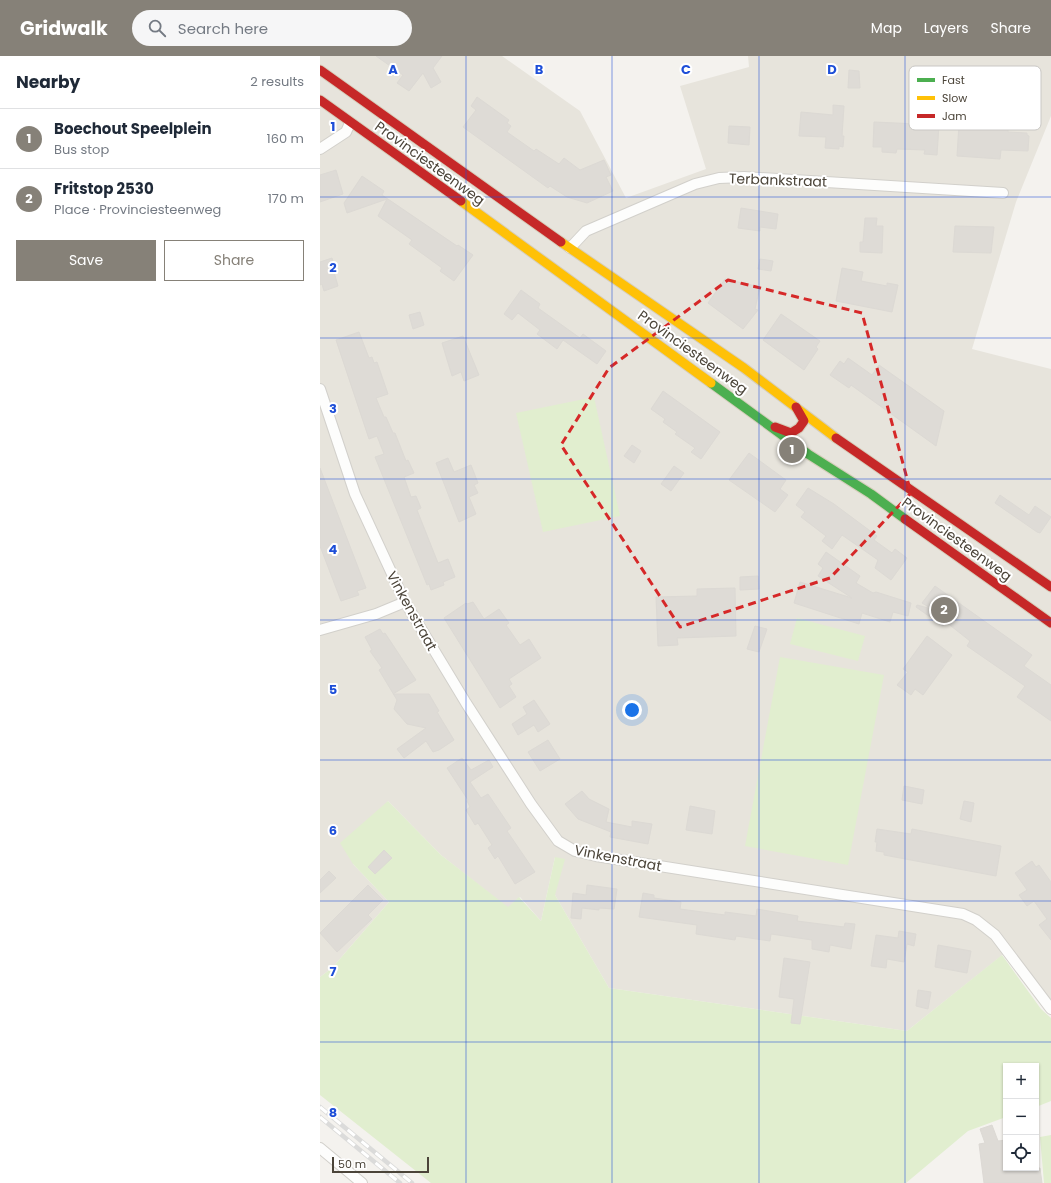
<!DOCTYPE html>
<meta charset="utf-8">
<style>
:root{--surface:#fff;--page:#f6f6f7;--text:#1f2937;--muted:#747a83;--line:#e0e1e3;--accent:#868178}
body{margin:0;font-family:Poppins,sans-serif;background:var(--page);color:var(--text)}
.controls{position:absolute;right:12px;bottom:12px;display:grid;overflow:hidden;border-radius:0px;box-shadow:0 1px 3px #0004}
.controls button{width:36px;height:36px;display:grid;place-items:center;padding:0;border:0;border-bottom:1px solid var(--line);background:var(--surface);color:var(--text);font:20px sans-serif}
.scale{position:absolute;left:12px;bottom:10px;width:97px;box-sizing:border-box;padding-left:4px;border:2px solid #4b4439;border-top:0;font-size:11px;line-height:14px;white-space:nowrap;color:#4b4439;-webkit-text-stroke:3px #fff;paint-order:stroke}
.you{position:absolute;left:312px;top:654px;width:14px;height:14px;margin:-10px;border:3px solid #fff;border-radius:50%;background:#1a73e8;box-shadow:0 0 0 6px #1a73e833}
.badge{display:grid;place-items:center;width:26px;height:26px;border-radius:50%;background:var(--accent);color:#fff;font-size:13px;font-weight:700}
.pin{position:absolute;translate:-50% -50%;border:2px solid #fff;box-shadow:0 1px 4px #0006}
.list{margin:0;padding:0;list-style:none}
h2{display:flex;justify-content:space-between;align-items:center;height:52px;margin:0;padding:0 16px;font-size:17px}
h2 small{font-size:13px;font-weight:400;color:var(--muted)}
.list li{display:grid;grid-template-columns:26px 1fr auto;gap:12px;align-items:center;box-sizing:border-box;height:60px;padding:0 16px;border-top:1px solid var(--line)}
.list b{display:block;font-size:15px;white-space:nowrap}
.list p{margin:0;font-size:13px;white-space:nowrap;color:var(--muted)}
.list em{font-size:13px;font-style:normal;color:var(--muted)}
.actions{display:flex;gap:8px;padding:12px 16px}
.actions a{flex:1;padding:9px 0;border:1px solid var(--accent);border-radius:0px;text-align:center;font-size:14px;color:var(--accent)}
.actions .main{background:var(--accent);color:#fff}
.icon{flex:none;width:22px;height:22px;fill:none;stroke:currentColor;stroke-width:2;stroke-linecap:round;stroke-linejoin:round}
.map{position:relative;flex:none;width:731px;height:1127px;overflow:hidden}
header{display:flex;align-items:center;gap:24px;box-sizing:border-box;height:56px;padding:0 20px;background:var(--accent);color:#fff}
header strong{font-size:19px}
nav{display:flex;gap:22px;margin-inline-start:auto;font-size:14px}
.search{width:280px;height:36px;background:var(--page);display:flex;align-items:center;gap:10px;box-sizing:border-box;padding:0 14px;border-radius:22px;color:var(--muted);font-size:15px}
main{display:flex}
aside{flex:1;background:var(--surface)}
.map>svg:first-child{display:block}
</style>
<header>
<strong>Gridwalk</strong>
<div class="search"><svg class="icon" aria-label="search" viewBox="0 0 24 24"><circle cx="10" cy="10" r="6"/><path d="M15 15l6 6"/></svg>Search here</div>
<nav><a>Map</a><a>Layers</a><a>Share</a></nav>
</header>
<main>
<aside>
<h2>Nearby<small>2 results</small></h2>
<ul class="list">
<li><span class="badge">1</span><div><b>Boechout Speelplein</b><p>Bus stop</p></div><em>160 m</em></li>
<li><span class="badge">2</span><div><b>Fritstop 2530</b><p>Place · Provinciesteenweg</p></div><em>170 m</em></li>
</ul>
<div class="actions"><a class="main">Save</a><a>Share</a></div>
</aside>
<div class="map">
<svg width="731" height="1127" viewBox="0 0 731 1127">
<rect width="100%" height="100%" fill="#f4f2ee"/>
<path fill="#e7e4dc" d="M0,0h182l78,55 46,87 80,-29 -26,-83 69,-19 -1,-11h303v60l-35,86 -44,147 79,20v634l-41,-54 -103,82 -298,-43 -54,-93v-38l-14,64 -21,-24 -12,11 -67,-53 -53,-54 -35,63 36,38 -57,66 -12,9z"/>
<g fill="#e1eecf">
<path d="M274,341l26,119 -77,16 -27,-119z"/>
<path d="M477,562l68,18 -7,25 -68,-17z"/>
<path d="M460,601l104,18 -36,190 -103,-19z"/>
<path d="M68,745l53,54 67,52 11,-10 22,24 14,-64 10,2 -10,36 54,93 298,43 95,-76 39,54 10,9v83l-15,6v-41h-30v51l-38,14 -62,52h-475l-111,-88v-118l12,-9 57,-66 -36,-38 -13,-21z"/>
<path d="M731,1079v48h-7l-4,-46z"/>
</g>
<g fill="#dedbd6" stroke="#dcd9d4">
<path d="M56,0h66l-9,12 8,14 -10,6 -8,-15 -14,18 -12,-8 6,-8z"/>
<path d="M529,14l10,1 1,17h-12z"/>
<path d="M157,41l32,23 -2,3 4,3 -4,6 27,19 2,-2 23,15 5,-6 16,12 24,-10 7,15 -5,2 7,14 -26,12 -20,-6 -17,-11 -2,2 -85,-61 13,-17 -5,-4z"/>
<path d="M513,49l11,1 -2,30h2l-1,11 -4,-1v3l-14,-1 1,-11 -27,-1 2,-24 32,3z"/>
<path d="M554,66l65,3 -2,30 -13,-1 1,-4 -28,-1 -1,4 -14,-1v-5h-9z"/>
<path d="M639,68l49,2v6l19,1v2l2,1 -1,15 -27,-1 -1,9 -43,-3z"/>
<path d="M409,70l21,1 -1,18 -21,-2z"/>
<path d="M16,114l7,24 -23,8v-27z"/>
<path d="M42,120l22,15 -2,4 75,51 1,-1 15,10 -19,26 -14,-10 2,-3 -33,-24 3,-4 -34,-24 9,-17 -40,14 -3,-10z"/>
<path d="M421,152l37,6 -2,15 -16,-2v4l-22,-3z"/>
<path d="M545,162h12l-1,8h7l-1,27 -22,-1v-10h3z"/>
<path d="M635,170l39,1 -3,26 -38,-1z"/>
<path d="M12,202l4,13 -2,1 4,14 -14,5 -2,-7 -2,1v-23z"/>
<path d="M440,203l13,2 -2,10 -13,-2z"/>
<path d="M522,212l21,4 -2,9 26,5v-3l11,2 -6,27 -56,-11z"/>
<path d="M405,223l35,8 -5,22 3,1 -15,19 -35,-26z"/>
<path d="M201,234l19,14 -2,4 42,30 3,-4 23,17 -9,13 -34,-24 -6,9 -20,-15 3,-4 -22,-17 -6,7 -8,-6z"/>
<path d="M100,256l4,13 -11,4 -4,-14z"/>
<path d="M461,258l39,27 -4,6 2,2 -14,21 -41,-30z"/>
<path d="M39,276l10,26 3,-1 2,6 3,-1 11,32 -12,4 8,19h2l7,16h2l11,28 2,-1 6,13 -10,4 7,20 5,-1 5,12 -4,2 21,53 10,-4 7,18 -12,5 1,3 -13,5 -2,-6 -2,1 -52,-128 9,-3 -7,-18 -8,3 -33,-99z"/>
<path d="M143,280l16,39 -15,6 -3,-9 -9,4 -10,-33z"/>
<path d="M528,302l24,17 7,-10 65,46 -8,35 -85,-61 -2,3 -19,-13 10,-14 4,3z"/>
<path d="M343,335l57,41 -19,27 -10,-7 4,-4 -20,-14 2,-2 -14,-10 2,-3 -14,-10z"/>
<path d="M312,389l9,6 -7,12 -10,-7z"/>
<path d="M429,397l37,27 -6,9 8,6 -13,17 -46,-32z"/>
<path d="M128,402l6,14 17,-7 7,18 -4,2 4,8 -9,4 7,17 -17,8 -23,-59z"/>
<path d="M354,410l10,7 -13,18 -10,-7z"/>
<path d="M0,412l46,120 -9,3 2,4 -18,6 -21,-55z"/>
<path d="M488,432l26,16 43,32 -3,4 18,13 3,-4 12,9 -16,22 -16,-12 3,-8 -36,-25 -10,14 -10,-8 4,-5 -25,-19 4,-5 -9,-7z"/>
<path d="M680,439l29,20 6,-9 16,11 -11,16 -3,-1 -42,-29z"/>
<path d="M506,496l34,24 -4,7 17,10 3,-1 35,11 -3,13 -15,-4 -3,10 -28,-9 -3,11 -65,-21 6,-21 52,16 -34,-22 5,-8 -5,-4z"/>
<path d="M438,520l1,13 -19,1v-13z"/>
<path d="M615,530l97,69 -8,11 27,19v36l-34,-24 8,-11 -58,-40 3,-5 -24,-19 -3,4 -27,-19 1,-2 15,4 -10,-6z"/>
<path d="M415,532l1,48 -59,2 1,7 -20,1 -2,-49 41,-1v-7z"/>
<path d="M153,546l11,17 15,-10 10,14 -3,2 14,20 9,-6 12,19 -32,21 3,5 -3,2 7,11 -16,11 -56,-90 22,-15 1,1z"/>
<path d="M435,570l12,3 -8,23 -12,-3z"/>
<path d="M60,573l3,5 2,-1 31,47 -23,14h36l10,17 -2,1 17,28 -15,10 -6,2 -7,-11 -22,17 -7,-9 29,-21 -19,-4 -13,-15 3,-9 -18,-30 3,-2 -12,-17 2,-1 -7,-13z"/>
<path d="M607,580l25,19 -29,40 -8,-6 -4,6 -14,-10 11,-13 -5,-3z"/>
<path d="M214,644l16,24 -12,8 -4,-7 -16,10 -6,-11 15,-10 -4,-7z"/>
<path d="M228,684l12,19 -20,12 -12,-19z"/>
<path d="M142,702l9,12 18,-10 4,7 -23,15 11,16 7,-4 23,34 -4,3 28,41 -20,12 -17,-28 -3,3 -7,-11 4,-3 -14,-22 -3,2 -9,-15 4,-3 -3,-6 1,-1 -21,-32z"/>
<path d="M584,730l20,4 -2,14 -20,-4z"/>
<path d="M262,735l7,8 20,10 -3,13 26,5v-6l20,3 -4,20 -38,-7 1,-5 -33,-13 -13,-15z"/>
<path d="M644,745l10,2 -3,19 -11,-3z"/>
<path d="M370,750l25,5 -3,23 -26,-4z"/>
<path d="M557,773l34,5 1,-5 89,17 -5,30 -112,-21v-3l-8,-1 1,-9h-2z"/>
<path d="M64,794l8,8 -17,16 -7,-7z"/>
<path d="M712,805l4,6 3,-2 12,17v58l-12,-15 8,-6 -13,-18 -7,5 -8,-11 8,-5 -12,-17z"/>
<path d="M9,815l7,7 -16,15v-13z"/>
<path d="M48,829l15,15 -15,15 4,4 -35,33 -17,-19z"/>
<path d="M267,829l30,4 -3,20 -15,-1v2l-17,-2 -1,11 -10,-1 2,-25 13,2z"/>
<path d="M323,837l11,2v3l27,4 -1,7 45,6v-3l31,4 1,-7 41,7 -1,5 47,6 1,-4 10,1 -4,25 -21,-4 -1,7 -17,-3v-9l-41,-6 -1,7 -34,-5 -1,4 -39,-6 1,-9 -58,-8z"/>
<path d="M579,875l17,3 -2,12 -7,-2 -3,18 -17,-3 -1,9 -15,-2 5,-31 22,3z"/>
<path d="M618,889l33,6 -4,22 -32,-6z"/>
<path d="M464,902l26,4 -10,62 -9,-1 3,-24 -15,-2z"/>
<path d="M598,934l13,2 -3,17 -12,-3z"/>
<path d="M672,1069l6,16 8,-1v28h34l2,15h-58l-5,-39 6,-1 -5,-14z"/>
</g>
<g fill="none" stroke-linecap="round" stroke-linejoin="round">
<g stroke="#d2d0cb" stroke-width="12">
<g id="street">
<path d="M0,93l26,-17 4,-9"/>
<path d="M250,192l16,-17 109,-47 24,-6 25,-1 259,16"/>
<path d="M0,333l35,105 50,108 61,101 65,101 27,37 17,10 21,5 367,58 13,6 19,15 56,74"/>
<path d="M0,574l56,-16 29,-12"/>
<path d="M0,1092l42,35"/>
</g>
</g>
<g stroke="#d6cebb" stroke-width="11">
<path id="fast" d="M391,327l97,71 63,40 34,25"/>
</g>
<g stroke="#d6cebb" stroke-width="11">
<g id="slow">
<path d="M141,145l250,182"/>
<path d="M241,186l183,126 92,70"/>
</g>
</g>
<g stroke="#d6cebb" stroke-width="11">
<g id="jam">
<path d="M0,14l241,172"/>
<path d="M0,44l141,101"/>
<path d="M455,371l16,6 8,-5 5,-7 -8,-14"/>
<path d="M516,382l215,149"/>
<path d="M585,463l146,104"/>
</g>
</g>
<use href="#street" stroke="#fdfdfc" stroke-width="10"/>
<use href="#fast" stroke="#4caf50" stroke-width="9"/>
<use href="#slow" stroke="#ffc107" stroke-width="9"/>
<use href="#jam" stroke="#c62828" stroke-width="9"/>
<g stroke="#dbdbda" stroke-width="4.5">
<g id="rail">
<path d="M0,1051l92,76"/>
<path d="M0,1061l80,66"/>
</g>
</g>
<use href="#rail" stroke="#fff" stroke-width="3" stroke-dasharray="9" stroke-linecap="butt"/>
</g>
<path fill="none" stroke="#d62828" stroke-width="3" stroke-dasharray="8 5" stroke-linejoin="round" d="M408,224l134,33 49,180 -81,85 -150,49 -119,-182 48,-77z"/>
<path fill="none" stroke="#1d4ed8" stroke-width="1" stroke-opacity="0.55" d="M146,0v1127M292,0v1127M439,0v1127M585,0v1127M0,141h731M0,282h731M0,423h731M0,564h731M0,704h731M0,845h731M0,986h731"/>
<g text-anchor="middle" stroke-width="4" stroke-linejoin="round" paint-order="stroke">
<g font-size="14" fill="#4b4439" stroke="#fff">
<text transform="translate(110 107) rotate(36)" y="5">Provinciesteenweg</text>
<text transform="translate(458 124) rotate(2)" y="5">Terbankstraat</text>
<text transform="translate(373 296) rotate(36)" y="5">Provinciesteenweg</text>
<text transform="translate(637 483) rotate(36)" y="5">Provinciesteenweg</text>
<text transform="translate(92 555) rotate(61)" y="5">Vinkenstraat</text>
<text transform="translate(298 802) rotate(11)" y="5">Vinkenstraat</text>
</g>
</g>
<rect x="589" y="10" width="132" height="64" rx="6" fill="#fff" stroke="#c9c7c4" stroke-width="1"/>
<rect x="597" y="22" width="18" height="4" fill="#4caf50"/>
<rect x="597" y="40" width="18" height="4" fill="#ffc107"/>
<rect x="597" y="58" width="18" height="4" fill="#c62828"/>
<g font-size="11" fill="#4b4439">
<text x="622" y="28">Fast</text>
<text x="622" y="46">Slow</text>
<text x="622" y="64">Jam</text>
</g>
<g font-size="13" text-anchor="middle" font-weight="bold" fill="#1d4ed8" stroke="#fff" stroke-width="4" stroke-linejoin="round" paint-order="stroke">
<text x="73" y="18">A</text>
<text x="219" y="18">B</text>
<text x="366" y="18">C</text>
<text x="512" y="18">D</text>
<text x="13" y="75">1</text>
<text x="13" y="216">2</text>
<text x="13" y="357">3</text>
<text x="13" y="498">4</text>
<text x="13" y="638">5</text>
<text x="13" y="779">6</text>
<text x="13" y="920">7</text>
<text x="13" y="1061">8</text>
</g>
</svg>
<div class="controls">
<button>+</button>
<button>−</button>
<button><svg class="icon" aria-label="locate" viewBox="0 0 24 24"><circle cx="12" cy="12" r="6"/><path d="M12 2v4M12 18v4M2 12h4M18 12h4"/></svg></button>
</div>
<div class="scale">50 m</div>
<div class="you"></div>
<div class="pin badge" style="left:472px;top:394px">1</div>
<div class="pin badge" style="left:624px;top:554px">2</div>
</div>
</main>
